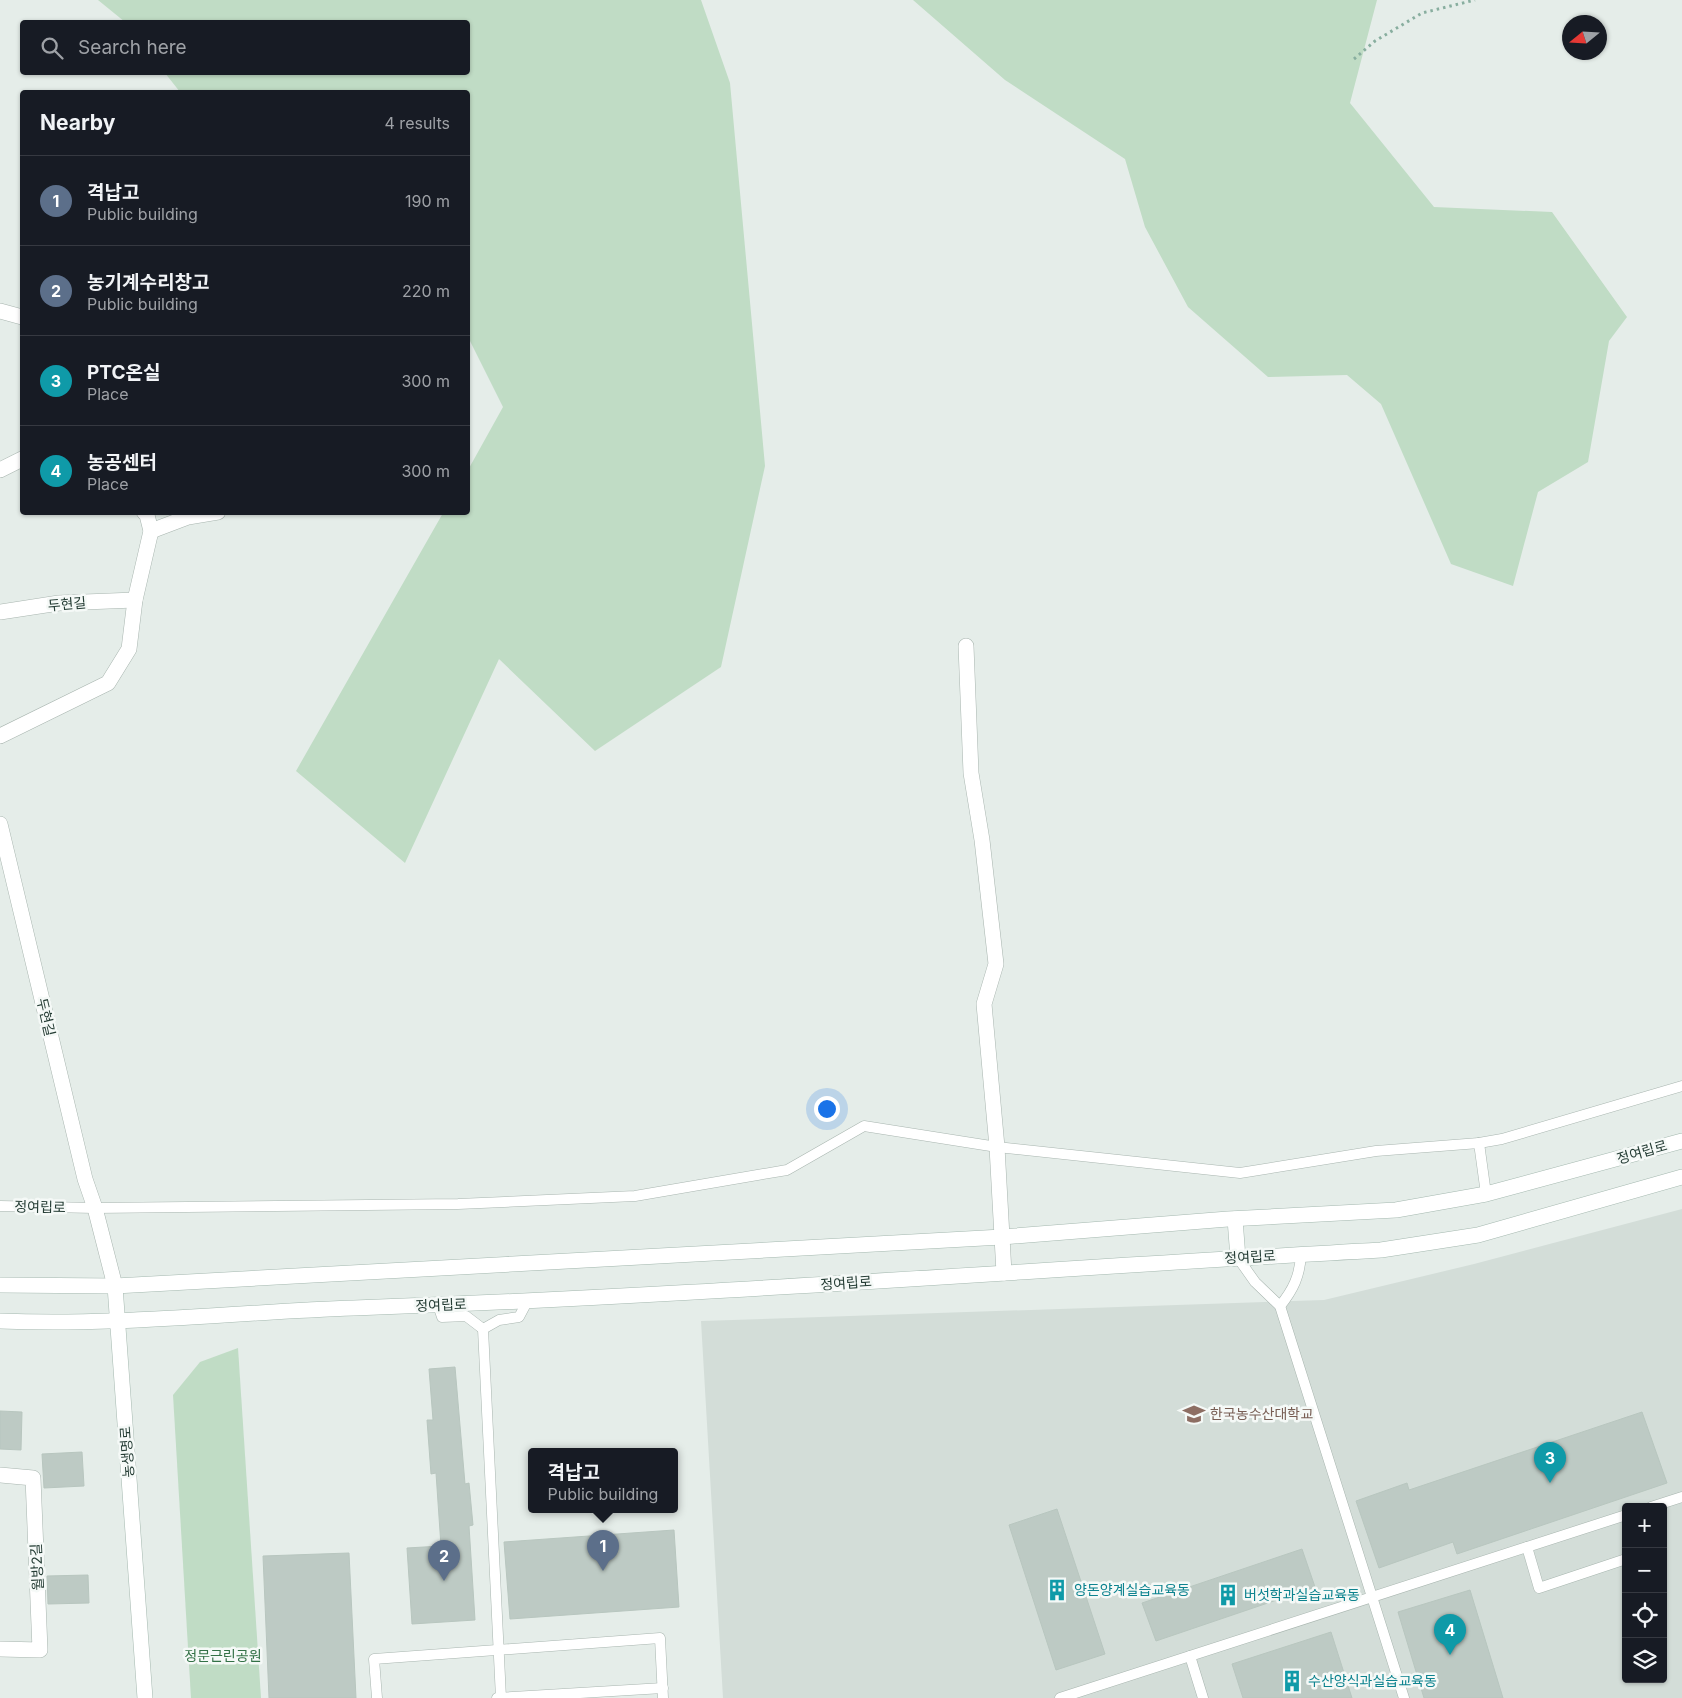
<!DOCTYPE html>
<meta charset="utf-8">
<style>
:root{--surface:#171b24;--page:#20242c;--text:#f1f3f6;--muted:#9ea1a6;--line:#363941;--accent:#ea580c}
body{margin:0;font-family:Inter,"Noto Sans KR",sans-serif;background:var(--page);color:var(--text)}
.controls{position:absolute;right:15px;bottom:15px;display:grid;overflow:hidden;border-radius:5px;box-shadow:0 1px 4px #0004}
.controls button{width:45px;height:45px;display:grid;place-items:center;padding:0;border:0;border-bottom:1px solid var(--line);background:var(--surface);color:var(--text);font:25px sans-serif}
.compass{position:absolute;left:1562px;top:15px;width:45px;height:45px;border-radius:50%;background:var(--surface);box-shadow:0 1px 4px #0004;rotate:252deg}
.you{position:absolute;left:826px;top:1108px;width:18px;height:18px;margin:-12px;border:4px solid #fff;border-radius:50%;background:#1a73e8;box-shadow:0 0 0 8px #1a73e833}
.badge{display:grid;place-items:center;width:32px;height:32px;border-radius:50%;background:var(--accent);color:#fff;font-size:16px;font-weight:700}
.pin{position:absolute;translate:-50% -41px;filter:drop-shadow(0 1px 2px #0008)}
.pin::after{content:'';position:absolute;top:26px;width:18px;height:15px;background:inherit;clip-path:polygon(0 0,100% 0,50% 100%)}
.popup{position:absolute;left:528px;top:1448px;width:150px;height:65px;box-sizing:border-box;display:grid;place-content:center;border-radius:5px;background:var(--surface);filter:drop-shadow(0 1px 4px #0005);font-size:16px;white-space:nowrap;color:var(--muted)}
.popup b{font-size:19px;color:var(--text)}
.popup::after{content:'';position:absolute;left:50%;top:100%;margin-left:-10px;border:10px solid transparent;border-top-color:var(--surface)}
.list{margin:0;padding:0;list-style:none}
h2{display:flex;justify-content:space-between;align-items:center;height:65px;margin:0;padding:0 20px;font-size:21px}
h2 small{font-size:16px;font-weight:400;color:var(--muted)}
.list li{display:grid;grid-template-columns:32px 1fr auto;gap:15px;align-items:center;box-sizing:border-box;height:90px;padding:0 20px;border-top:1px solid var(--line)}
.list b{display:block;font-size:19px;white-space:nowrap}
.list p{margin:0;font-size:16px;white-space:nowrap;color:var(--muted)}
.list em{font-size:16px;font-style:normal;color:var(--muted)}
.icon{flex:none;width:28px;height:28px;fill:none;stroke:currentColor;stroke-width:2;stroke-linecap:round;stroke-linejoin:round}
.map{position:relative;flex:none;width:1682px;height:1698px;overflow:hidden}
.search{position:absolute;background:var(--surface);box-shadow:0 1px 4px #0004;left:20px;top:20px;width:450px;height:55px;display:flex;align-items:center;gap:12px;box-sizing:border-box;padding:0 18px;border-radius:5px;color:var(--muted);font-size:19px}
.panel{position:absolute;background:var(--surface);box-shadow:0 1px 4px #0004;left:20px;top:90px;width:450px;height:425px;border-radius:5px}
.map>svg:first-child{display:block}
</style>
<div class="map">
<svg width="1682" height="1698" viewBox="0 0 1682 1698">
<rect width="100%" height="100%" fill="#e5ede9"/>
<path fill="#d3ddd8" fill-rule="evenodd" d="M1682,1209v489h-959l-22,-377 623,-21 150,-36zM1626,1507h37v172h-37z"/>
<g fill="#c0dcc5">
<path d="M98,0h603l29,83 35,383 -44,201 -126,84 -96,-92 -94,204 -109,-92 147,-258 25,-1v-42l35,-63 -35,-70v-245h-288l-15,-19 303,-1v-50h-343z"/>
<path d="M913,0h464l-27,103 84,104 118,5 75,105 -18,24 -21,121 -50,30 -25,94 -62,-22 -70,-160 -34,-29 -79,2 -80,-70 -43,-80 -20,-68 -120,-79z"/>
<path d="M238,1348l23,350h-70l-18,-303 27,-33z"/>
</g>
<g fill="#bdcac4" stroke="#b8c6bf">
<path d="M455,1367l10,117 4,-1 4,42 -4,1 6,94 -63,4 -5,-76 34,-2 -5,-73 -5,1 -4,-54h6l-4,-51z"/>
<path d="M0,1411l22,1 -1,38 -21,-1z"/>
<path d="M1642,1412l25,71 -210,71 -4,-12 -74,26 -23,-67 51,-18 2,7z"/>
<path d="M82,1452l2,34 -40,2 -2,-34z"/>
<path d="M1057,1509l48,145 -49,16 -47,-145z"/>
<path d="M674,1530l5,77 -169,12 -6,-77z"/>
<path d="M1302,1549l13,38 -159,54 -14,-38z"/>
<path d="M349,1553l7,145h-87l-6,-142z"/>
<path d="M88,1575l1,28 -41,1 -1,-28z"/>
<path d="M1470,1590l33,108h-79l-26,-86z"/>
<path d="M1331,1632l21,66h-109l-11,-34z"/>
</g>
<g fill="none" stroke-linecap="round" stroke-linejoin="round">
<g stroke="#a8b5af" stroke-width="11">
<g id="lane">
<path d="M1479,1143l23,-4 180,-53"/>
<path d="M0,1206l95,2 363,-4 177,-8 152,-26 77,-44 133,21 243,26 136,-22 103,-8 7,51"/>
<path d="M1238,1258l17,24 25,24 124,392"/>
<path d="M438,1305l4,12 24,-1 17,13"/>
<path d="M1280,1306c13,-16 20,-30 21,-52"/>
<path d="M483,1329l18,369"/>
<path d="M483,1329l16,-9 20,-3 8,-15"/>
<path d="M1651,1507l31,-10"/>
<path d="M1527,1547l12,41 87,-29"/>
<path d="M1190,1656l13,42"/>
<path d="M377,1698l-3,-39 286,-21 3,60"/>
<path d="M497,1698l166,-10"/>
<path d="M1060,1698l566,-183"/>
</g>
</g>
<g stroke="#a8b5af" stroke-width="16">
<g id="street">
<path d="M0,311l22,6"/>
<path d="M0,470l22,-11"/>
<path d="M151,531l37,-14 30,-5"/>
<path d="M0,612l59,-9 76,-3"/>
<path d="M966,646l5,127 11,67 14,124 -12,40 13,143 7,126"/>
<path d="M0,736l108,-53 21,-34 6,-49 16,-69 -4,-16 -3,-3"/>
<path d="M0,824l85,355 10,29 20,78"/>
<path d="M0,1475l33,3 7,172 -40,-1"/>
</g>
</g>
<g stroke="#a4b8af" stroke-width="16">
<g id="secondary">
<path d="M1235,1219l3,39"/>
<path d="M0,1285l115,1 887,-49 226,-18 168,-9 90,-16 196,-53"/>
<path d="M115,1286l30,412"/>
<path d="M0,1321c118,5 236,-9 354,-13 343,-12 685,-39 1027,-58l97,-15 204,-58"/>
</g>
</g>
<path stroke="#88ae9f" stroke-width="3" stroke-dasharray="2.5 4" stroke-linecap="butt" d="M1354,59l21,-18 47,-28 53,-13"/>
<use href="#lane" stroke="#fff" stroke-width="10"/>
<use href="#street" stroke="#fff" stroke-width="15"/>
<use href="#secondary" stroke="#fff" stroke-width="15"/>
</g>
<defs>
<g id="university-bare" transform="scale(1.725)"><path d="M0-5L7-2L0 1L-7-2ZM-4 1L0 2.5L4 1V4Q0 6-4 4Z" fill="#8d6e63" stroke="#f5f9f7" stroke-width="2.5" paint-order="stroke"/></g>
<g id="building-bare" transform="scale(1.725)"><path d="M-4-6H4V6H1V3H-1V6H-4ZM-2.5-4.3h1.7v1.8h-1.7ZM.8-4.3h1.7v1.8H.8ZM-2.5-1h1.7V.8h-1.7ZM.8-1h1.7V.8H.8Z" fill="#0f9aa8" stroke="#f5f9f7" stroke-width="2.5" paint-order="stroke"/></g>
</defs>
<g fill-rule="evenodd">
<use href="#university-bare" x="1194" y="1414"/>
<use href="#building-bare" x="1057" y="1590"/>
<use href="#building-bare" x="1228" y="1595"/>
<use href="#building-bare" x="1292" y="1681"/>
</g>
<g text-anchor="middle" stroke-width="5" stroke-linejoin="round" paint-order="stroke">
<g font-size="14" fill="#253d35" stroke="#f5f9f7">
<text transform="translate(67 604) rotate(-5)" y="5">두현길</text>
<text transform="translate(46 1017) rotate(77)" y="5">두현길</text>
<text transform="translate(1642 1152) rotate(-16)" y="5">정여립로</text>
<text transform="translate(40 1207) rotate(1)" y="5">정여립로</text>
<text transform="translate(1250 1257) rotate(-3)" y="5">정여립로</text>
<text transform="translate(846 1283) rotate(-4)" y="5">정여립로</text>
<text transform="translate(441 1305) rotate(-2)" y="5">정여립로</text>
<text transform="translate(127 1452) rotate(-94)" y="5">농생명로</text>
<text transform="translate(37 1567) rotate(-93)" y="5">월방2길</text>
</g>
<g font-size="14" fill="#785e54" stroke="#f5f9f7" text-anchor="start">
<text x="1210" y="1419">한국농수산대학교</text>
</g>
<g font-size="14" fill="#0d838f" stroke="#f5f9f7" text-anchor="start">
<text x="1074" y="1595">양돈양계실습교육동</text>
<text x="1244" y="1600">버섯학과실습교육동</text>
<text x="1308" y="1686">수산양식과실습교육동</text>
</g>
<g font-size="14" fill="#337146" stroke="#f5f9f7">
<text x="223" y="1661">정문근린공원</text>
</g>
</g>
</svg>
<div class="controls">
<button>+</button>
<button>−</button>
<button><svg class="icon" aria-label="locate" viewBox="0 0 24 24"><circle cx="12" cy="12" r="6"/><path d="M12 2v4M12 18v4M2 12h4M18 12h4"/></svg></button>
<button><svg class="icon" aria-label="layers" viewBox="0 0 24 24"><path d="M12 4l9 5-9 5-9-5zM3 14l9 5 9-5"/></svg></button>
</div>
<svg class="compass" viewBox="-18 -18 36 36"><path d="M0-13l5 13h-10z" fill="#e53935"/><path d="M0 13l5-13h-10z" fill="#9ea1a6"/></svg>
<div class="you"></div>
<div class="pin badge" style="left:603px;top:1571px;background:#5c6f8a">1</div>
<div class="popup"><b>격납고</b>Public building</div>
<div class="pin badge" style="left:444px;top:1581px;background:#5c6f8a">2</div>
<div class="pin badge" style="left:1550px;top:1483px;background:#0f9aa8">3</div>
<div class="pin badge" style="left:1450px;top:1655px;background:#0f9aa8">4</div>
<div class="search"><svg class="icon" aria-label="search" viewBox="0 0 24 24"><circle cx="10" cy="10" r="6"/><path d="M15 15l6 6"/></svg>Search here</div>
<section class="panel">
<h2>Nearby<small>4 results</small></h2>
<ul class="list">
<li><span class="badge" style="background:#5c6f8a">1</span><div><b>격납고</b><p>Public building</p></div><em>190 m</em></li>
<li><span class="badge" style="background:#5c6f8a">2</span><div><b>농기계수리창고</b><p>Public building</p></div><em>220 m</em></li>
<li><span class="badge" style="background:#0f9aa8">3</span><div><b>PTC온실</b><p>Place</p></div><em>300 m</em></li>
<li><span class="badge" style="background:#0f9aa8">4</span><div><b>농공센터</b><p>Place</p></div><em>300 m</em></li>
</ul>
</section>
</div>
